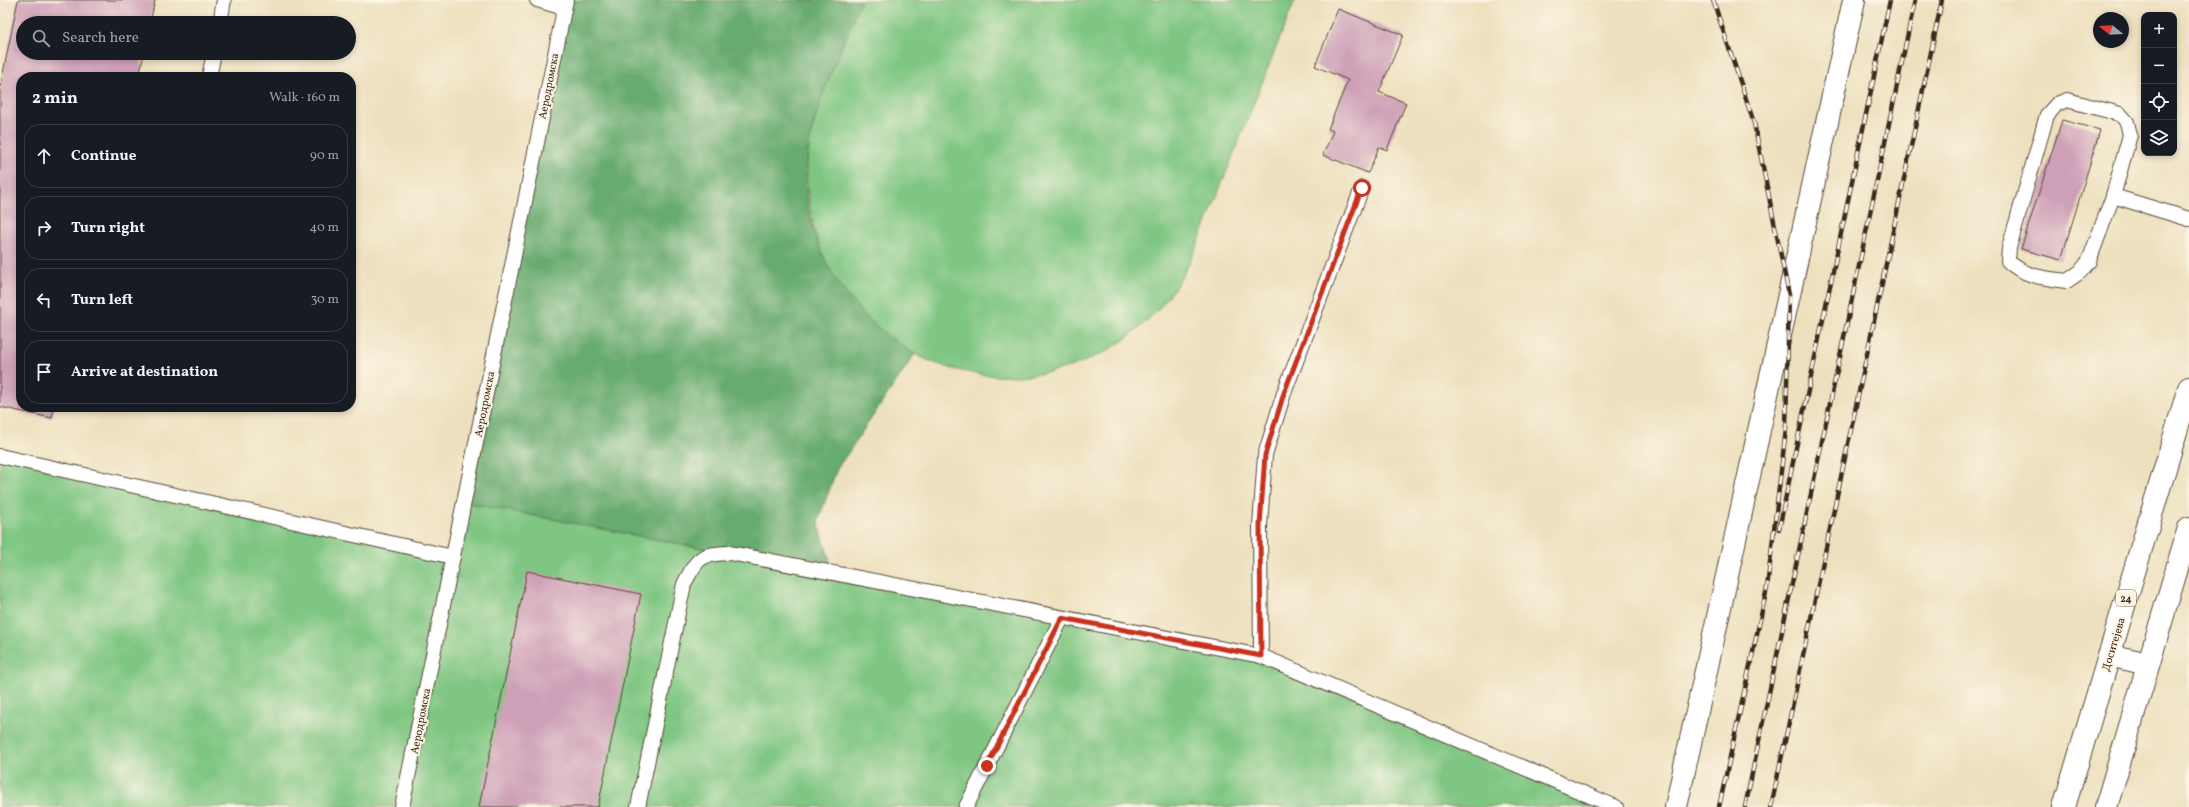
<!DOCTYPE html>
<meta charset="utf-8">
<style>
:root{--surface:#171b24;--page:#242831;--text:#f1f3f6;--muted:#9ea1a6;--line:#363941}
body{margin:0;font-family:Vollkorn,serif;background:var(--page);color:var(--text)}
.controls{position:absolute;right:12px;top:12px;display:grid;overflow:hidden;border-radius:8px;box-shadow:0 2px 6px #0003}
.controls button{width:36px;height:36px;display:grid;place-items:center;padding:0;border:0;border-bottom:1px solid var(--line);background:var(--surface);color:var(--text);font:20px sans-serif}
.compass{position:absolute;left:2093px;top:12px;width:36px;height:36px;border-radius:50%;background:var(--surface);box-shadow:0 2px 6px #0003;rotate:288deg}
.stop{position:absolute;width:12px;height:12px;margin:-9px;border:3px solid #c8321e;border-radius:50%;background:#fff}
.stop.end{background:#c8321e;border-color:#fff;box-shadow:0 1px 4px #0008}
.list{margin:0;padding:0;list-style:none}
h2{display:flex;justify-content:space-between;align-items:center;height:52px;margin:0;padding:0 16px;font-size:17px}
h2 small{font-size:13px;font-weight:400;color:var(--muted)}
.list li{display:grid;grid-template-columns:26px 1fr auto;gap:12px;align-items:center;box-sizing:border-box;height:64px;margin:0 8px 8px;padding:0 8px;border:1px solid var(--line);border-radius:16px}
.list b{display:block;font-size:15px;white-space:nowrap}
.list em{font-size:13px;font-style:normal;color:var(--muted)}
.icon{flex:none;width:22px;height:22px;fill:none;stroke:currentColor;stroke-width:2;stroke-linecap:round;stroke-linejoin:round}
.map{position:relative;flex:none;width:2189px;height:807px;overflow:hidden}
.search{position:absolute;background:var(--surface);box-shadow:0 2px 6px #0003;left:16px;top:16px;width:340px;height:44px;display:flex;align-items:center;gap:10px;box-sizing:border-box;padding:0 14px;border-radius:22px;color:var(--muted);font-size:15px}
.panel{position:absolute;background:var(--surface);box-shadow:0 2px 6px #0003;left:16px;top:72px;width:340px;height:340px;border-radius:16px}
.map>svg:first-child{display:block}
</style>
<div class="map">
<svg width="2189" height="807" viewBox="0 0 2189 807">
<rect width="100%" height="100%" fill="#fcf5e5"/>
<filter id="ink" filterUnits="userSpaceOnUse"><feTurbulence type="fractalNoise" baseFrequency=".025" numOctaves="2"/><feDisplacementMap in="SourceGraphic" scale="8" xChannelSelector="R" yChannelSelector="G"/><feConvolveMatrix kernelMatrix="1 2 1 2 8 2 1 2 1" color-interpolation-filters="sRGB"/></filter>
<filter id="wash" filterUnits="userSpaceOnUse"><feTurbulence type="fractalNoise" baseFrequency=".012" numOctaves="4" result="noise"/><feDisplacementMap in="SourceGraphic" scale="16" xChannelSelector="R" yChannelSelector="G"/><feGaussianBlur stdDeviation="0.9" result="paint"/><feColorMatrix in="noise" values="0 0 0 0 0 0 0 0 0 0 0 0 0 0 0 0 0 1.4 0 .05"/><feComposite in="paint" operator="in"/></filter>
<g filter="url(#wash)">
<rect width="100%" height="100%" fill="#ede0be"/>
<g fill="#7fc682" stroke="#5d7850">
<path d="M861,0h434l-100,251c-90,202 -382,147 -388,-74 -2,-58 33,-124 54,-177z"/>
<path d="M0,456l453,101 11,-55 797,154 355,151h-1616z"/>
</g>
<path fill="#67ab70" stroke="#516a47" d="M566,0h295c-17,44 -39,88 -50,134 -22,91 27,175 104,220l-78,115 -19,52 16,53 -370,-72z"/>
<g id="blocks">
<g fill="#cea0b7">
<path d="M18,0h137l-5,23h-127v30h121l-5,24h-118v330h33l-2,11 -52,-11v-319z"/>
<path d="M1338,9l65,26 -24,57 27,11 -19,47 -8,-3 -11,26 -45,-18 10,-24 -5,-2 20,-49 -33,-14z"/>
<path d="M2062,120l38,10 -39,130 -40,-11z"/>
<path d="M527,571l114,23 -43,213h-119z"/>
</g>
</g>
</g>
<g filter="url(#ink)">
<use href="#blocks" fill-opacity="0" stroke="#564536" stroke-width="1"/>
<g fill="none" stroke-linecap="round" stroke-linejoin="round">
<g stroke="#564536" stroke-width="16">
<g id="lane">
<path d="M537,0l27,8"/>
<path d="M220,23l4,-23"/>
<path d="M209,77l5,-24"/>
<path d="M2067,100l53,14 7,8 3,13 -17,61 -24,65 -9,11 -13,9c-23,-3 -42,-4 -59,-20l1,-13 38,-133 10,-11z"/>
<path d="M2113,196l76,23"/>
<path d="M0,456l453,101"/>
<path d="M1261,656l-1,-130 5,-71 19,-62 78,-205"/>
<path d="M402,807l164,-807"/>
<path d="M638,807l46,-223c14,-26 14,-30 46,-31l531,103 355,151"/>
<path d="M966,807l96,-189"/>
</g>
</g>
<g stroke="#564536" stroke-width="24">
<path id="street" d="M1676,807l178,-807"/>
</g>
<g stroke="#564536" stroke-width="24">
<g id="primary">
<path d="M2109,655l39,9"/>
<path d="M2064,807l125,-419"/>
<path d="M2106,807l83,-279"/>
</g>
</g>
<use href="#lane" stroke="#fff" stroke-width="14"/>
<use href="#street" stroke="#fff" stroke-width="22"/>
<use href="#primary" stroke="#fff" stroke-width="22"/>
<g stroke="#3b2a1e" stroke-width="4.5">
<g id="rail">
<path d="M1713,0l41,123 35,172 -3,134 -19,159 -48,219"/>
<path d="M1779,529l111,-529"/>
<path d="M1745,807l170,-807"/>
<path d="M1771,807l171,-807"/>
</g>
</g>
<use href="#rail" stroke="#fcf5e5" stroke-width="3" stroke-dasharray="9" stroke-linecap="butt"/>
</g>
</g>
<g fill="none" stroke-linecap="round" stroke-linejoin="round" filter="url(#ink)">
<path stroke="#c8321e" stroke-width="5" d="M987,766l75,-148 199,38 -1,-130 5,-71 19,-62 78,-205"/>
</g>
<g text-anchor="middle" stroke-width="4" stroke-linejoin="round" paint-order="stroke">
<rect fill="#fcf5e5" stroke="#75675a" stroke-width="1" x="2116" y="590" width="20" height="16" rx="3"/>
<g font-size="10" font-weight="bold" fill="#3b2a1e">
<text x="2126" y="602">24</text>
</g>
<g font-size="11" fill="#3b2a1e" stroke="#fcf5e5">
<text transform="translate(548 86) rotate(-79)" y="4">Аеродромска</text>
<text transform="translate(484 404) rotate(-79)" y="4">Аеродромска</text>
<text transform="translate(2113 644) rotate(-73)" y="4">Доситејева</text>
<text transform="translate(420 721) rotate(-79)" y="4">Аеродромска</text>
</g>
</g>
</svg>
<div class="controls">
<button>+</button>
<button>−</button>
<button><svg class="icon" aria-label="locate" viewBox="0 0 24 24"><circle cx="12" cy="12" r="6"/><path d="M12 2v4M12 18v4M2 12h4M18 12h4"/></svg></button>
<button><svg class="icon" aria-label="layers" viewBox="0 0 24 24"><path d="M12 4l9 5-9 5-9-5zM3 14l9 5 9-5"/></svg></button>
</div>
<svg class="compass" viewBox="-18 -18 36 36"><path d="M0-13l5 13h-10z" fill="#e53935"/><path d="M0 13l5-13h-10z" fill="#9ea1a6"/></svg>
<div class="stop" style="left:1362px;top:188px"></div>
<div class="stop end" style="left:987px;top:766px"></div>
<div class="search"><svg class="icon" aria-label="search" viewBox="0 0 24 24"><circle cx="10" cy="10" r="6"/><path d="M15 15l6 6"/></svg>Search here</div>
<section class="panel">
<h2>2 min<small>Walk · 160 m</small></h2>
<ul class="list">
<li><svg class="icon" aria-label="ahead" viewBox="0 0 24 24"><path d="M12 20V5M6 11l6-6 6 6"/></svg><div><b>Continue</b></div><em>90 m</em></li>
<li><svg class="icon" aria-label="right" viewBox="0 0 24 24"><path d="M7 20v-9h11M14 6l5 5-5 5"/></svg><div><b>Turn right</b></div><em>40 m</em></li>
<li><svg class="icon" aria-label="left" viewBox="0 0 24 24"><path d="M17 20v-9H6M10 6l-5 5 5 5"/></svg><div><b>Turn left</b></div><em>30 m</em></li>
<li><svg class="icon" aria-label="arrive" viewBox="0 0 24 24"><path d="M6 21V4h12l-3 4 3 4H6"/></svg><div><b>Arrive at destination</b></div></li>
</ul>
</section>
</div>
